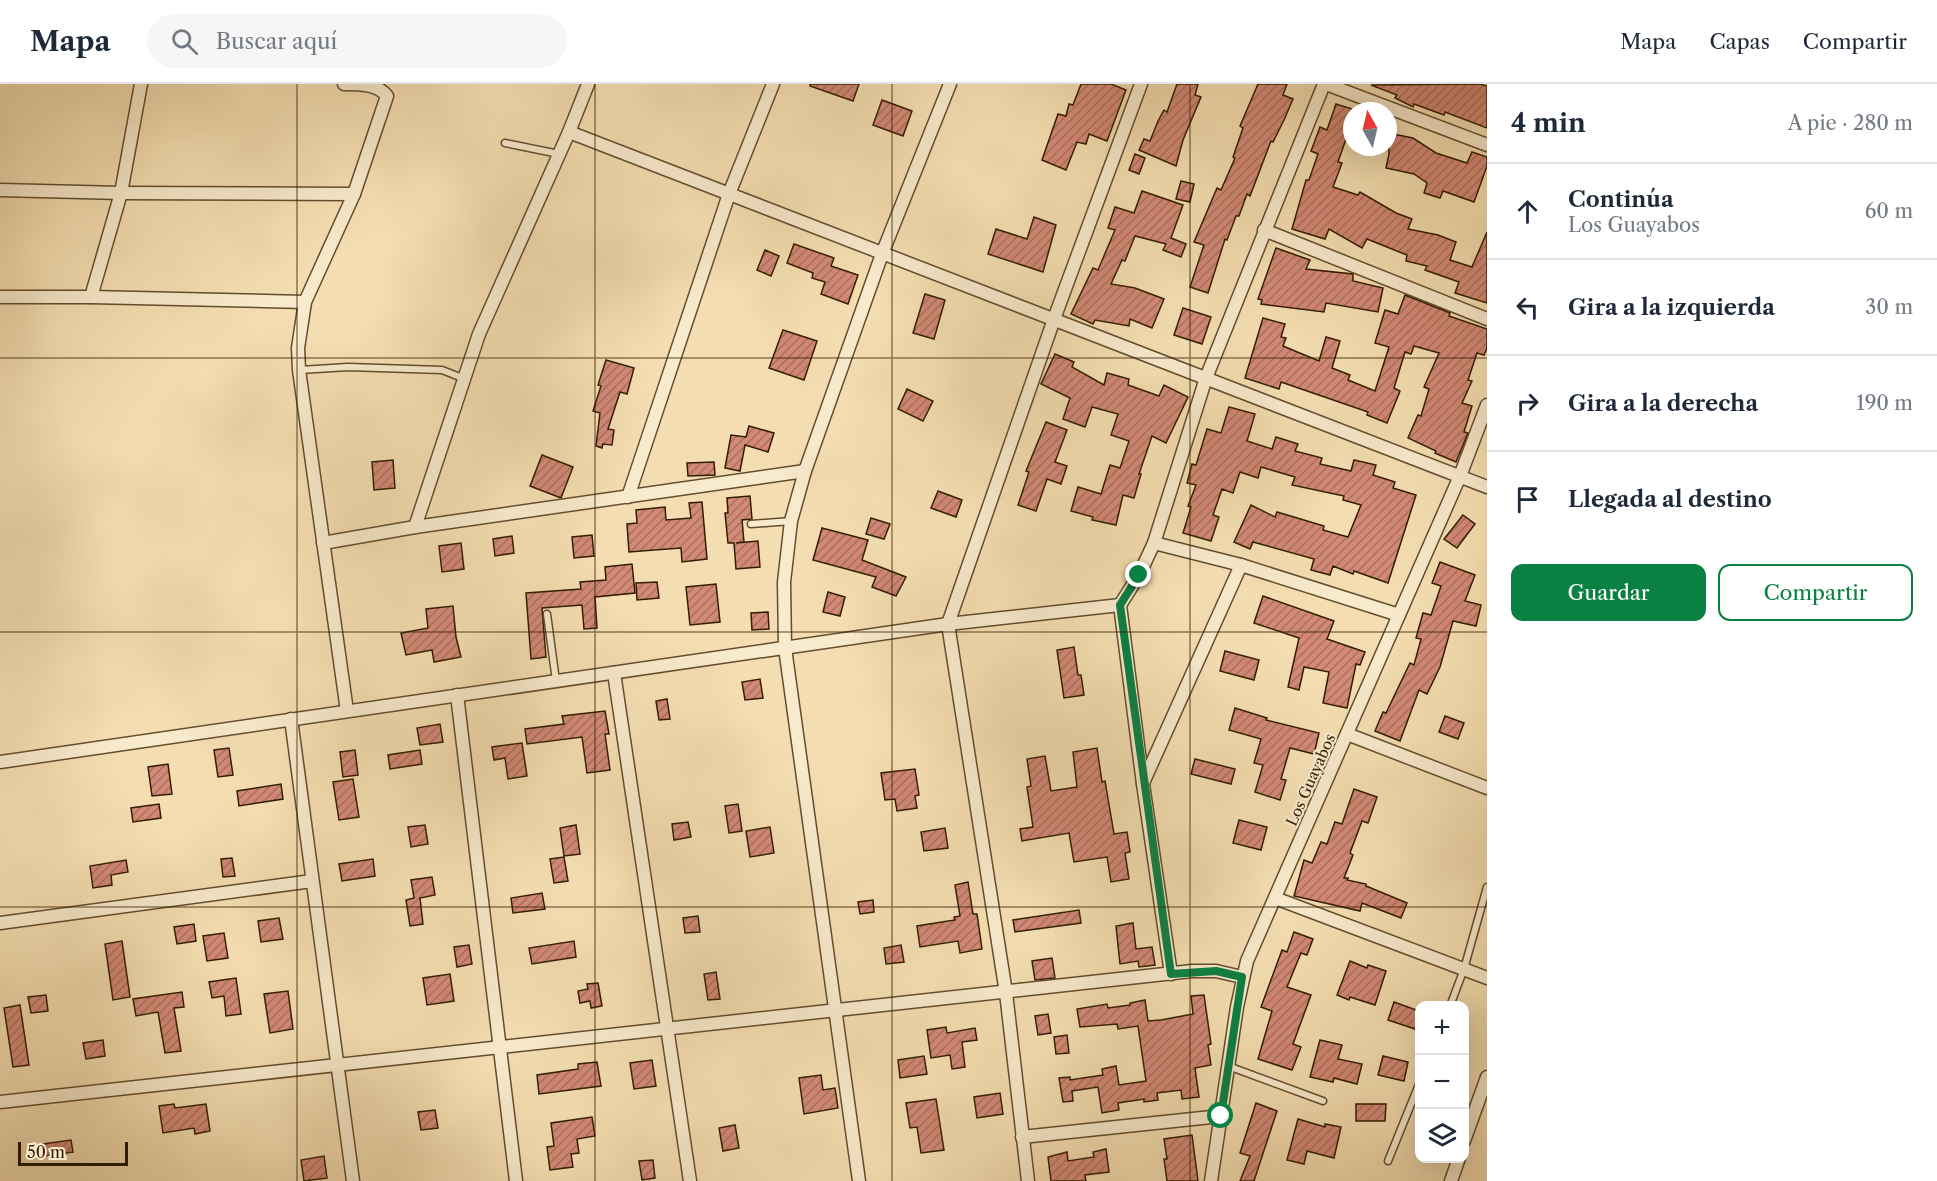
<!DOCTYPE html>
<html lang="es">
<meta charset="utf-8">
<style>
:root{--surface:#fff;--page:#f6f6f7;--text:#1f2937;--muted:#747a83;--line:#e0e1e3;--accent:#0b8043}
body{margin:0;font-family:"Libre Caslon Text",serif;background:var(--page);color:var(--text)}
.controls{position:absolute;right:18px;bottom:18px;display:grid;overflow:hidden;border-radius:12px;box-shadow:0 6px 24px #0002}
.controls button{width:54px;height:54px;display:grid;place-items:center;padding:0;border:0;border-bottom:2px solid var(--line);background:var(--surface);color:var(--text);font:30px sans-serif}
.compass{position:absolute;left:1343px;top:18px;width:54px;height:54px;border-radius:50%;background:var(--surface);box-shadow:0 6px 24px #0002;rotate:352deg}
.scale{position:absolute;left:18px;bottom:15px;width:110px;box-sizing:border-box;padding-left:6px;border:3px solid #331d02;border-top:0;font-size:16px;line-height:21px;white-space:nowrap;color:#331d02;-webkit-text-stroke:4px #f8eacc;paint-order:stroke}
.stop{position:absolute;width:18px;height:18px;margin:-14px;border:4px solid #0b8043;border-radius:50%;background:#fff}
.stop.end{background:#0b8043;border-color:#fff;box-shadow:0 2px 6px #0008}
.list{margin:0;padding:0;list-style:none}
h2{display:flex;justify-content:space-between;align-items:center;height:78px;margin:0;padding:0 24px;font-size:26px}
h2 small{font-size:20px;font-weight:400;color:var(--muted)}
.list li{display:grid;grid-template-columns:39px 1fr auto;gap:18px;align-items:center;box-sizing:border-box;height:96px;padding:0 24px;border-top:2px solid var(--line)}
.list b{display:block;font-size:22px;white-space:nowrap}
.list p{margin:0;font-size:20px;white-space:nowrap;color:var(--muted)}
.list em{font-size:20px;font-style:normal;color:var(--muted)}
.actions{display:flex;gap:12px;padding:18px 24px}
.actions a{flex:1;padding:14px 0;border:2px solid var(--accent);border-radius:12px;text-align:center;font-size:21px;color:var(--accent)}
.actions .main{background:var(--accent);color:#fff}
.icon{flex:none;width:33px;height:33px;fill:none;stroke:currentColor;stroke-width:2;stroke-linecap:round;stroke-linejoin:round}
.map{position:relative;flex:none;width:1487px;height:1097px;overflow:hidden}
header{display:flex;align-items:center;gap:36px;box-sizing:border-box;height:84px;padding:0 30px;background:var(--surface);border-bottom:2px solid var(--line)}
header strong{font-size:28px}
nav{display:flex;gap:33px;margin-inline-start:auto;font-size:21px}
.search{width:420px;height:54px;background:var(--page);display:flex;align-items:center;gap:15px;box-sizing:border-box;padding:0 21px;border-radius:33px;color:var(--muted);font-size:22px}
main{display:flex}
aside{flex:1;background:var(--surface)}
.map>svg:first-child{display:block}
</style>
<header>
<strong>Mapa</strong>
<div class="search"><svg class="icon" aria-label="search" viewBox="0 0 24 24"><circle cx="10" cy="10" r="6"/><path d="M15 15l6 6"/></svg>Buscar aquí</div>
<nav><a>Mapa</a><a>Capas</a><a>Compartir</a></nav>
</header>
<main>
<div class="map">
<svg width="1487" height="1097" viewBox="0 0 1487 1097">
<defs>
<pattern id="building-hatch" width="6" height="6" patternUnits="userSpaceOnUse" patternTransform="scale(1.5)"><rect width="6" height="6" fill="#d28976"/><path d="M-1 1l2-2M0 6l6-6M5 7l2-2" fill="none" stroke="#ab6f5f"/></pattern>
</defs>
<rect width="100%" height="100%" fill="#f4deb1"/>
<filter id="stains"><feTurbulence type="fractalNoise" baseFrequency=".00333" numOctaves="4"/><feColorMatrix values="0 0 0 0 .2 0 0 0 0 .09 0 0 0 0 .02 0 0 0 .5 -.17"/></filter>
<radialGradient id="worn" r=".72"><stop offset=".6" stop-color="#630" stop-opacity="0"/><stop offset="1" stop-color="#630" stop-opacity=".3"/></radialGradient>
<g fill="url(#building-hatch)" stroke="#331d02" stroke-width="1.5">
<path d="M810,0h49l-6,17 -43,-15z"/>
<path d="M1081,0h30l15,6 -19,51 -18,-7 -3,10 -9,-2 -11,28 -24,-10 16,-46 8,2 3,-12 4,1z"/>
<path d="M1177,0h21l-3,11 6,2 -18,43 -7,26 -37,-16 5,-11 6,2 8,-20 6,-11 3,2z"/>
<path d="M1258,0h29l-4,11 10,4 -9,21 -11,22 -2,-1 -21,55 -3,-2 -8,22h-3l-9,24 -2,-1 -17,54 -18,-6 14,-42 -10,-3 23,-54 4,2 14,-32 -2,-1 10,-29 -3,-2z"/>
<path d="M1480,0l7,2v42l-42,-16 -1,3 -30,-11 -1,3 -18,-9 2,-3 -26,-10z"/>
<path d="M882,16l30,11 -9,25 -30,-11z"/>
<path d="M1336,20l16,5v32l-6,-2 -8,23 4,1 -9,24 25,8 2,-3 36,21 16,6 -4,10 30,6 18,7 -6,18 22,7 15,-35v71l-32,-10 4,-11 -34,-12 2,-4 -21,-5 1,-6 -40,-16 -5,9 -33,-19 -4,10 -33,-10 14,-49h3l9,-26 -7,-3 9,-24 7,3z"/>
<path d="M1388,49l25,5 23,15 31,10 5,-11 15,5v9l-13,36 -31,-11 -3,7 -16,-5 3,-10 -13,-9 -28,-6 3,-14z"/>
<path d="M1135,70l10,4 -6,16 -10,-4z"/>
<path d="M1181,97l13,3 -4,18 -14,-3z"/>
<path d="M1142,107l41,14 -12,33 15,6 -5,13 -18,-7 3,-6 -31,-8 -10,25 -3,-1 -11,24 24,4 29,11 -12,29 -22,-9 -1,7 -34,-6 -2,4 -22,-10 22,-46 5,2 17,-40 -7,-2 7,-21 19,6z"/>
<path d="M1034,133l22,8 -13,47 -55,-18 8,-25 31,10z"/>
<path d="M794,160l40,14 -3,8 27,9 -10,29 -27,-10 4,-12 -13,-4 1,-5 -26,-10z"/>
<path d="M1276,164l34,12 -4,9 47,5v7l30,7 -5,24 -52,-9 -2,9 -63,-8 1,-4 -4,-1z"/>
<path d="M765,166l14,6 -8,20 -14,-6z"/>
<path d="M925,210l20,6 -11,39 -21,-6z"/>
<path d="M1405,211l45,18 -1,3 38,13v19l-3,7 -7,-2 -9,27 4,1 -10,22 10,3 -8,26 4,1 -12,29 -21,-9 1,-2 -28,-13 10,-23 3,1 8,-27 -5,-2 15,-34 -25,-7 -3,8 -6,-2 -11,36 6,3 -13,32 -20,-8 1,-3 -87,-30 -2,7 -34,-11 18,-60 22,6 -4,13 5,1 -3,8 36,15 7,-24 14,4 -8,27 18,7 -2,5 27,11 14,-44 -14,-4 10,-33 13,4z"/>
<path d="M1183,224l28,9 -9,27 -28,-9z"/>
<path d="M783,246l34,11 -13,39 -35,-12z"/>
<path d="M1055,270l19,8 -2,5 32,18 3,-12 22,6 -1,6 31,11 5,-11 24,12 -22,46 -14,-7 -13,38h2l-7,24 -11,-3 -7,30 -24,-5 1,-3 -22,-6 7,-24 23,7 9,-29 10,3 9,-27 -18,-6 7,-21 -26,-7 -7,20 -22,-8 7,-21 -29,-14z"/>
<path d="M606,276l28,8 -7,26 -7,-2 -12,37 6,1 -2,15 -9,-1 -1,4 -6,-2 4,-33 -7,-2 8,-25 -3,-1z"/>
<path d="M907,305l26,12 -10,20 -25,-12z"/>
<path d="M1229,323l26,7 -8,27 25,8 4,-12 22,7 -3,7 27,7 -2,6 31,7 3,-11 22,5 -3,10 22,7 -2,6 23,7 -28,88 -34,-12 -1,3 -20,-8 -3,9 -19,-5 3,-11 -61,-17 -3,7 -16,-7 17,-37 24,12 2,-5 47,14 -1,4 25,7 13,-32 -18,-5 1,-4 -52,-11 3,-8 -34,-10 -3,11 -18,-6 -7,21 -11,-4 -9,26 6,2 -8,24 -28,-8 8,-26 -3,-1 8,-21 -9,-2 5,-19 4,1 11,-36 14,4z"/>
<path d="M1046,338l21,8 -12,32 12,4 -6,18 -14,-5 -11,32 -18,-6 11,-33 -3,-1z"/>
<path d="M749,342l25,7 -6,19 -23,-7 -5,26 -15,-3 6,-33 15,2z"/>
<path d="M542,371l31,12 -12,31 -31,-12z"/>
<path d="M393,376l2,28 -21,2 -2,-28z"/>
<path d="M714,378l1,13 -27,1 -1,-13z"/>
<path d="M938,407l24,9 -6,17 -25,-9z"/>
<path d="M750,412l2,23 -10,1 2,22 -8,1 22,-2 2,26 -24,2 -2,-26h-6l-3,-30h3l-1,-15z"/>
<path d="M702,418l5,57 -25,3 -1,-14 -52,4 -2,-28 10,-1 -1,-13 29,-3 1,13 25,-2 -2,-15z"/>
<path d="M1463,431l12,9 -18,24 -13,-9z"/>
<path d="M871,434l19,6 -6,15 -18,-5z"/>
<path d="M822,444l46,12 -6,20 44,17 -10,19 -24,-9 4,-10 -63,-17z"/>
<path d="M592,451l2,21 -20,2 -2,-21z"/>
<path d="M512,452l2,17 -19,3 -2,-17z"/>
<path d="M461,459l3,26 -22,3 -3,-26z"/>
<path d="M1440,478l35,13 -10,26 16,4 -5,21 -23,-5 -13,46 -13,27 -8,-4 -19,51 -25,-10 8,-19 3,1 24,-50 4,2 7,-26 -5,-1 7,-25 8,2 10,-29 -9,-3z"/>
<path d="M632,480l3,29 -40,4 2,31 -13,1 -2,-24 -40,3 4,49 -15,2 -5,-66 55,-4 -1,-7 26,-2 -1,-13z"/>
<path d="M657,498l2,16 -22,2 -1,-17z"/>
<path d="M716,500l4,38 -30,3 -4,-38z"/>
<path d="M828,508l17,5 -5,19 -17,-4z"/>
<path d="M1263,512l71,25 -7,18 38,13 -5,13 -4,-1 -9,44 -24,-5 6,-31 -25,-5 -5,23 -11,-3 11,-49 -45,-15z"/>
<path d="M453,522l3,31 5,20 -27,5 -2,-12 -26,5 -5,-22 27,-5 -2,-19z"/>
<path d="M768,528l1,17 -17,1 -1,-17z"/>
<path d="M1074,563l4,28h3l3,20 -20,3 -7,-48z"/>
<path d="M1225,567l34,9 -5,20 -34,-9z"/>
<path d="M760,595l3,19 -18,2 -3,-18z"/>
<path d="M667,615l3,20 -11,1 -3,-19z"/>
<path d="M1235,624l32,10 -1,2 53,13 -5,21 -24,-6 -9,31 5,1 -6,20 -25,-8 8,-27 -9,-2 7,-24 -32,-9z"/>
<path d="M605,627l4,23h-4l5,36 -23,3 -5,-36 -55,7 -2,-15 39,-5 -2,-8z"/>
<path d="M1445,632l19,7 -6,16 -19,-7z"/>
<path d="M440,640l3,18 -23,3 -3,-17z"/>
<path d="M522,659l5,33 -19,3 -3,-21 -11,2 -2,-13z"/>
<path d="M229,664l4,27 -15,2 -4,-27z"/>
<path d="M1097,664l5,34 3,-1 9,53 13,-2 3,20 -5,1 4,26 -18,3 -4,-25 -33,5 -5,-29 -47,8 -2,-12 13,-2 -6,-40 4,-1 -4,-27 18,-3 6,35 26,-4 -4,-35z"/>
<path d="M355,666l3,25 -15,2 -3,-25z"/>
<path d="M420,666l2,14 -32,5 -2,-14z"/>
<path d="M1195,675l40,10 -4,15 -40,-10z"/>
<path d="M168,680l4,30 -20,2 -4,-29z"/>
<path d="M915,685l4,26 -4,1 2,12 -20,3 -2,-12 -10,1 -4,-27z"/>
<path d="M353,695l6,38 -20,3 -6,-38z"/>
<path d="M281,700l2,15 -44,7 -2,-15z"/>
<path d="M1354,705l23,8 -9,26 -6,-2 -12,32 3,2 -9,23h4l-1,2 19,4v2l41,17 -6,15 -39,-15 -2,8 -66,-15 10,-36 8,3 9,-21 6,2 8,-22 7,2z"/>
<path d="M159,720l2,14 -28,4 -2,-14z"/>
<path d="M738,720l4,27 -13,2 -4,-27z"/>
<path d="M1239,736l28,7 -6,23 -28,-7z"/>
<path d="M688,738l3,15 -17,3 -2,-16z"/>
<path d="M425,741l3,19 -17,3 -3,-20z"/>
<path d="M576,741l4,29 -16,2 -4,-28z"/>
<path d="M770,743l4,26 -24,4 -4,-26z"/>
<path d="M945,744l3,20 -24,3 -3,-19z"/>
<path d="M564,773l4,24 -14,2 -4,-24z"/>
<path d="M232,774l3,18 -12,1 -2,-18z"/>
<path d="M373,775l2,17 -33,5 -3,-17z"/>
<path d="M126,776l2,12 -17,3 1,10 -19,3 -3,-22z"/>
<path d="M432,793l3,18 -15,3 3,26 -13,2 -4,-26 8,-2 -3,-18z"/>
<path d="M968,798l5,32h4l5,35 -22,4 -2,-12 -38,6 -3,-21 38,-6 -1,-3 6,-1 -5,-31z"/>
<path d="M542,809l3,16 -32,4 -2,-15z"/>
<path d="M873,816l1,12 -14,2 -2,-12z"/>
<path d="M1079,826l2,13 -66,9 -2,-12z"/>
<path d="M698,832l2,16 -15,1 -2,-15z"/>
<path d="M279,834l4,21 -22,3 -3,-21z"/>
<path d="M1133,839l3,26 16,-2 3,18 -16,2 -1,-6 -18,3 -4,-38z"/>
<path d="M194,840l2,17 -19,3 -3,-17z"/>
<path d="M1294,848l19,7 -6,16 -6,-2 -14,34 24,8 -18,49 8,3 -9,23 -34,-11 14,-48 -11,-4 21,-57 5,2z"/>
<path d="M224,849l4,25 -21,3 -4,-25z"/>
<path d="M122,857l8,56 -17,3 -8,-56z"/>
<path d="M574,857l2,16 -44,7 -3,-16z"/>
<path d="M469,861l3,19 -15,3 -3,-20z"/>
<path d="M901,861l3,17 -18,2 -2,-16z"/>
<path d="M1052,874l3,20 -20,2 -3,-19z"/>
<path d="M1350,877l17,7 1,-3 18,6 -11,34 -25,-8 -1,3 -12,-5z"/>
<path d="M716,888l4,27 -12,1 -4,-26z"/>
<path d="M450,890l4,27 -27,4 -4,-27z"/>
<path d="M236,894l5,36 -15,2 -2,-20 -12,2 -3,-16z"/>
<path d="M598,899l4,23 -11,2 -1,-7 -10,2 -2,-12 10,-2 -1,-5z"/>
<path d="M288,907l5,38 -23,4 -6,-39z"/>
<path d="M182,908l2,15 -10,1 7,43 -16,2 -7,-41 -22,4 -3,-17z"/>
<path d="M46,911l2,16 -17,2 -3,-16z"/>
<path d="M1204,911l7,49 -3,1 3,20 -16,3 4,29 -17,2 -1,-9 -24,3 1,7 -14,2v-3l-26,4 1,7 -17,3 -4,-26 -26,4 1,10 -10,1 -4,-24 11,-1v3l33,-5 -1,-6 14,-3 3,19 27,-4 -8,-55 -20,3 -1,-5 -37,3 -3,-18 30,-5 1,4 22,-3v-2l15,-3 3,21 13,-1 32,-6 -2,-18z"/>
<path d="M1394,918l25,9v7l-4,11 -27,-9z"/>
<path d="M20,921l9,60 -16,2 -9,-59z"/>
<path d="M1048,930l3,19 -13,2 -3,-19z"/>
<path d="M946,943l1,6 28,-5 2,12 -15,2 3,25 -13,2 -2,-14 -19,3 -4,-28z"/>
<path d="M1067,951l2,18 -13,1 -2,-17z"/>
<path d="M103,956l2,16 -19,3 -3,-16z"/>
<path d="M1320,956l22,5 -4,14 24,5 -5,20 -23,-6 -1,4 -23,-5z"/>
<path d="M924,972l3,18 -27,4 -2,-18z"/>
<path d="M1383,972l25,6 -4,19 -26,-6z"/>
<path d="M652,976l4,26 -22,3 -4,-26z"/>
<path d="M597,978l4,24 -62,8 -2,-19 41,-6v-5z"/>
<path d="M821,991l2,15 12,-2 3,20 -34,6 -5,-36z"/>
<path d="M1000,1009l3,21 -26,4 -3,-21z"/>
<path d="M936,1015l8,51 -23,3 -4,-26 -7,1 -4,-25z"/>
<path d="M1256,1019l21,8 -23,70h-14l10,-25 -10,-3z"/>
<path d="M174,1020l1,4 31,-4 4,27 -15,3 -1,-6 -31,5 -4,-27z"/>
<path d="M1356,1020h30l-1,17h-29z"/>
<path d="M435,1026l3,18 -17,2 -3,-18z"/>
<path d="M592,1033l3,19 -18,3 2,14 -8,1 2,13 -23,3 -3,-23 7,-1 -3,-23z"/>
<path d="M1298,1035l27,8v-3l16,3 -7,31 -27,-7 -3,13 -17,-4z"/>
<path d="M735,1041l4,23 -16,3 -4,-23z"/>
<path d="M1192,1051l6,46h-31l-3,-22h3l-3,-20z"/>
<path d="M71,1056l2,12 -29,4 -1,-12z"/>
<path d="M1106,1065l3,23 -24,3 1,6h-35l-3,-24 19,-5 1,9 26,-4 -1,-5z"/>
<path d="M324,1072l3,22 -23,3 -3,-21z"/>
<path d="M653,1076l2,18 -13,2 -3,-19z"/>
</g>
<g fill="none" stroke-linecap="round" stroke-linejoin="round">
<g stroke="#634d2e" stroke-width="9">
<g id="lane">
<path d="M505,59l54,11"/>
<path d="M300,286l48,-3 94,3 23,9"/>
<path d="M751,440l40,-3"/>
<path d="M547,530l9,67"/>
<path d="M1450,922l14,-37 23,-82"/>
<path d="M1228,982l95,35"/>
<path d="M1388,1077l32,-79"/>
</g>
</g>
<g stroke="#634d2e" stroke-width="15">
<g id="street">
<path d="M344,0c16,0 34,0 43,12l-33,98"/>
<path d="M1326,0l161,61"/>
<path d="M569,48l918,355"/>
<path d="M0,106l121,3 233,1 -49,108 -7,46 1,22 48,341"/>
<path d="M1264,146l223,89"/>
<path d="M0,213h91l214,5"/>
<path d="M91,213l30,-104 20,-109"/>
<path d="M628,413l101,-303 44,-110"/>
<path d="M415,443l64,-193 90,-202 19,-48"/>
<path d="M323,459l92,-16 390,-56"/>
<path d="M1154,459l87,22 158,50"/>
<path d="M614,589l76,508"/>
<path d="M457,611l59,486"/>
<path d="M291,635l62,462"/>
<path d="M1347,650l140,54"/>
<path d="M0,678l948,-138 172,-19"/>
<path d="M1143,699l98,-218"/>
<path d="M1275,814l212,80"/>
<path d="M0,839l312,-42"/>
<path d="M1171,890l-28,-190 -23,-179 19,-30 15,-32 52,-165 118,-294"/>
<path d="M0,1018l1192,-131h24l26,6"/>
<path d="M1022,1053l199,-21"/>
<path d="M1464,1057l23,-64"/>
<path d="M859,1097l-74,-533 -1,-66 7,-61 14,-50 77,-217 68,-170"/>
<path d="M1028,1097l-22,-188 -58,-369 106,-305 87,-235"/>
<path d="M1211,1097l26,-174 10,-46 213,-485 27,-71"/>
<path d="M1451,1097l8,-23"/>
</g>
</g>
<use href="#lane" stroke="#f8eacc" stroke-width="6"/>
<use href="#street" stroke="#f8eacc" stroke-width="12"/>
</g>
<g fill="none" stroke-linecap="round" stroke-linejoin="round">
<path stroke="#0b8043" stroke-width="8" d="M1139,491l-19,30 51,369 45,-3 26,6 -21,139"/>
</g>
<path fill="none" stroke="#331d02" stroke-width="1.5" stroke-opacity="0.55" d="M297,0v1097M595,0v1097M892,0v1097M1190,0v1097M0,274h1487M0,548h1487M0,823h1487"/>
<g text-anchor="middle" stroke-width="4.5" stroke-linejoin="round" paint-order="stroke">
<g font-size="15" fill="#331d02" stroke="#f8eacc">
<text transform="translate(1311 696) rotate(-66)" y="5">Los Guayabos</text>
</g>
</g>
<rect width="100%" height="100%" filter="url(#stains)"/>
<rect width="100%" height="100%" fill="url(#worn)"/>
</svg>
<div class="controls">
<button>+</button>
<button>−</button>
<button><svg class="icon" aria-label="layers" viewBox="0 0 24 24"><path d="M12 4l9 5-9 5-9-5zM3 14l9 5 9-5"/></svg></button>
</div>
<svg class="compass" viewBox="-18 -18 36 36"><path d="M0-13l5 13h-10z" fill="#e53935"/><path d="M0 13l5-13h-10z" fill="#747a83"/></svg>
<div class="scale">50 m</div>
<div class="stop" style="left:1221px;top:1032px"></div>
<div class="stop end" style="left:1139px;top:491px"></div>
</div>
<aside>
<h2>4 min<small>A pie · 280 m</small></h2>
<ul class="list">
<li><svg class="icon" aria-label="ahead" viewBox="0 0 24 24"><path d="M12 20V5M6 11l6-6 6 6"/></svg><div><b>Continúa</b><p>Los Guayabos</p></div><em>60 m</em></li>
<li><svg class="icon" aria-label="left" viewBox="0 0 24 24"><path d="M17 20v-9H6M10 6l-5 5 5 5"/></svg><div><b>Gira a la izquierda</b></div><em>30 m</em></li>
<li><svg class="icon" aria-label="right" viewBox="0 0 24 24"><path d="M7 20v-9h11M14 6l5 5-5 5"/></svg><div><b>Gira a la derecha</b></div><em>190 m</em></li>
<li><svg class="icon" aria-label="arrive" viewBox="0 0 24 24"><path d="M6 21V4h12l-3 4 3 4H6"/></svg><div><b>Llegada al destino</b></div></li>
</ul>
<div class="actions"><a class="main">Guardar</a><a>Compartir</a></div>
</aside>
</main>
